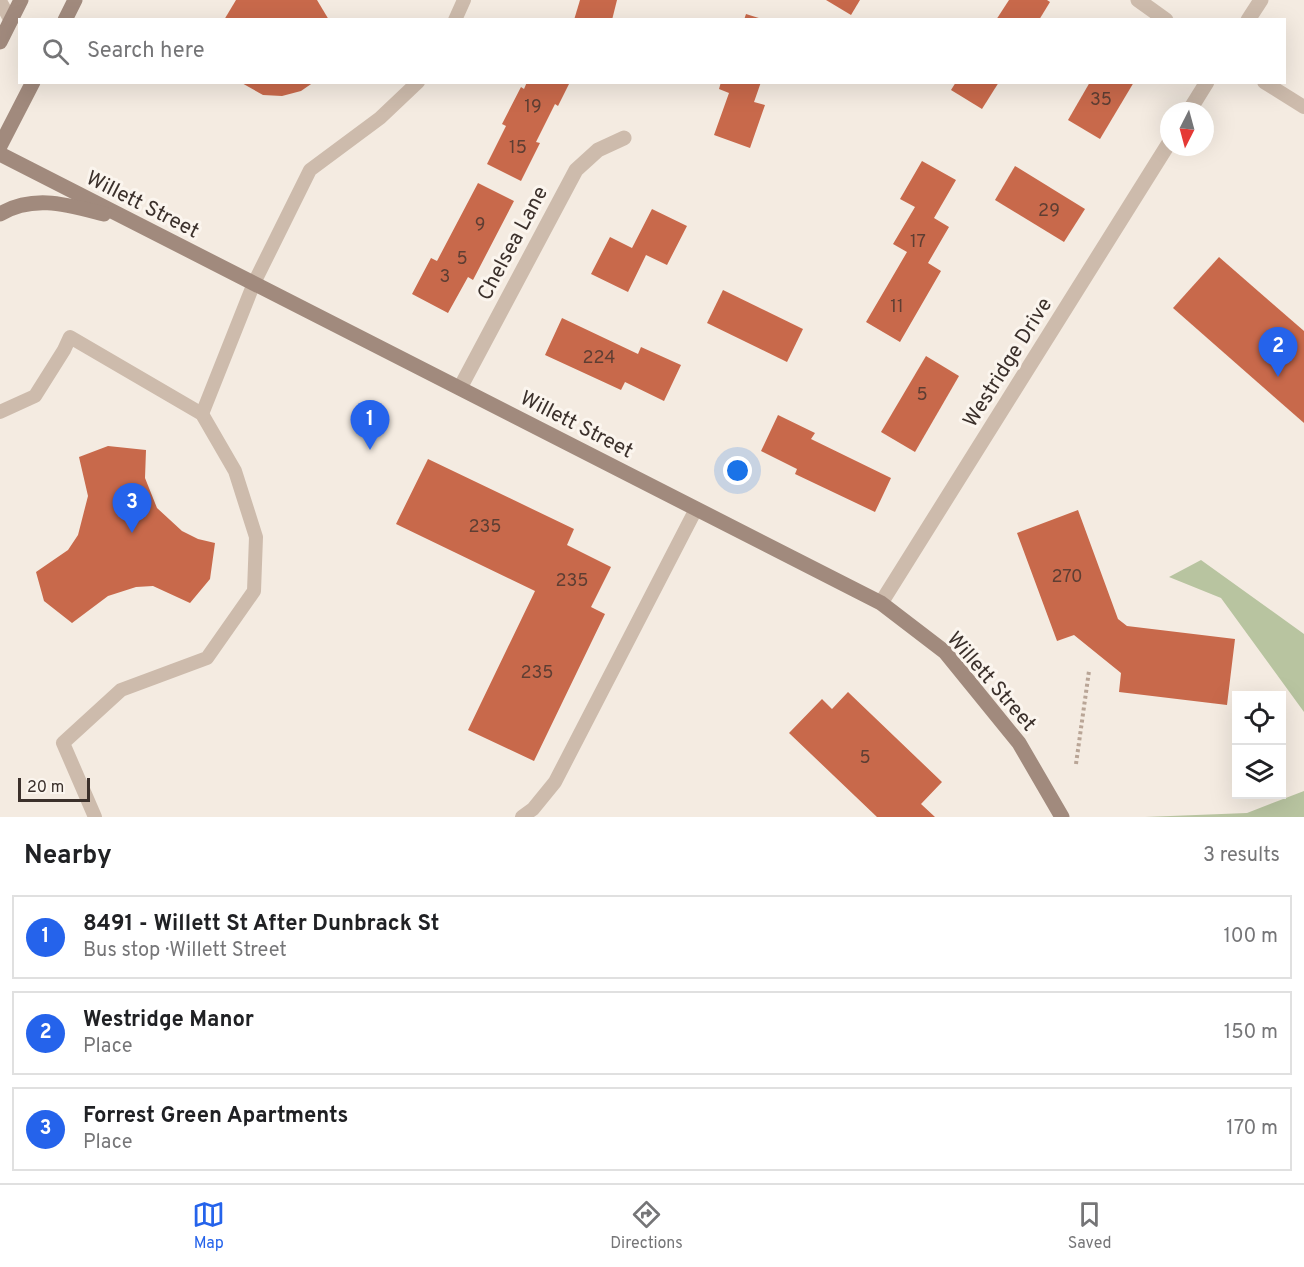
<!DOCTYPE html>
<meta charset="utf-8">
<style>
:root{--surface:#fff;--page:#f6f6f6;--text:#202124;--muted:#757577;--line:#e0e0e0;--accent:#2563eb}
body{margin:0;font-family:Overpass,sans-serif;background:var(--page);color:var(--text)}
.controls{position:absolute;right:18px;bottom:18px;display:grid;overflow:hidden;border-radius:0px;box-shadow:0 6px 24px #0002}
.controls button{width:54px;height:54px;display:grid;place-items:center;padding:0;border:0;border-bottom:2px solid var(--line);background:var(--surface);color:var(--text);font:30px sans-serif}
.compass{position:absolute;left:1160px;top:102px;width:54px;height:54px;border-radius:50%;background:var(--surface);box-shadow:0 6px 24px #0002;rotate:186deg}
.scale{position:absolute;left:18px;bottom:15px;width:72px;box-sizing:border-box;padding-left:6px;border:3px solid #3b302b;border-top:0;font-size:16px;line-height:21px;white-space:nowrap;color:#3b302b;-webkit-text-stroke:4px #fbf5ee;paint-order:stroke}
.you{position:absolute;left:738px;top:471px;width:21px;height:21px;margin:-15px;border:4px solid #fff;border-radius:50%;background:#1a73e8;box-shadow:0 0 0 9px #1a73e833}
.badge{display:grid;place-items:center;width:39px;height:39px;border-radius:50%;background:var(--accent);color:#fff;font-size:20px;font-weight:700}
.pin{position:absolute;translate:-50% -50px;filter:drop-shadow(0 2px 3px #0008)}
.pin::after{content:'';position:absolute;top:32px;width:21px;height:18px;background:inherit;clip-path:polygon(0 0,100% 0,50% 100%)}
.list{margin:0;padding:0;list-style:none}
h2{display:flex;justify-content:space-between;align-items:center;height:78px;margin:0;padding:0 24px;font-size:26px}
h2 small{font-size:20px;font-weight:400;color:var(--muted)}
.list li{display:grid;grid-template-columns:39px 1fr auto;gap:18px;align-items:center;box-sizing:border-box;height:84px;margin:0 12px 12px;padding:0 12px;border:2px solid var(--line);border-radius:0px}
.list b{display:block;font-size:22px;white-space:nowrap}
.list p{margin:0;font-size:20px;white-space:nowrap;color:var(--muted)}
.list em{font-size:20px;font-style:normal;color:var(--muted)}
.icon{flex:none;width:33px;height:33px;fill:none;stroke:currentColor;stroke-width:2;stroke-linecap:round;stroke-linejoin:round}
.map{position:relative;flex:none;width:1304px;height:817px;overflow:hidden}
.search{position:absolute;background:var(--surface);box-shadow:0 6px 24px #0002;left:18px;right:18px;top:18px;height:66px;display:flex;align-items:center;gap:15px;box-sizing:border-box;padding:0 21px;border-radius:0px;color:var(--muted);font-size:22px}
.sheet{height:366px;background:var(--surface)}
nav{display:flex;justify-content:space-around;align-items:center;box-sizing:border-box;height:84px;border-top:2px solid var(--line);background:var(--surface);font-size:16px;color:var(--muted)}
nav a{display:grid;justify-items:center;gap:3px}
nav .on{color:var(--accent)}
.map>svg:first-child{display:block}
</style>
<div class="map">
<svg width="1304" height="817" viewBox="0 0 1304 817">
<rect width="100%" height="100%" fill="#f4ebe1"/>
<g fill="#b8c4a0">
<path d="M1201,560l103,74v78l-83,-114 -52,-21z"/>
<path d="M1304,791v26h-159l102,-4z"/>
</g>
<g fill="#c8694b">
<path d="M236,0h81l12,20h-105z"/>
<path d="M580,0h37l-5,20h-38z"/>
<path d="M826,0h34l-9,15z"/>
<path d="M1009,0h38l3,2 -11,18h-43z"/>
<path d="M746,14l16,5 -1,1h-17z"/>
<path d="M240,82h74l-13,9 -19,5 -19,-1z"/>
<path d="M527,82h43l-12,24 -3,-2 -19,38 4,1 -19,38 -34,-17 19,-38 -4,-2 19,-37 3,2z"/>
<path d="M721,82h40l-7,20 11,3 -15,43 -36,-13 15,-42 -10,-4z"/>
<path d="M956,82h43l-17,27 -31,-19z"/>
<path d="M1090,82h44l-34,57 -32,-19z"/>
<path d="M922,161l34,19 -22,38 15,9 -21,36 13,8 -41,71 -34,-20 41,-70 -14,-8 22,-37 -15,-8z"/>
<path d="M1015,166l70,43 -21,33 -69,-42z"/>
<path d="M478,183l36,18 -41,79 -5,-3 -20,36 -36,-19 19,-36 6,3z"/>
<path d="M652,209l35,17 -20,39 -21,-10 -18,37 -37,-18 19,-37 22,11z"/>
<path d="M1219,257l85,74v92l-131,-115z"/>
<path d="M723,290l80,39 -16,33 -80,-39z"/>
<path d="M562,318l76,36 3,-7 40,18 -17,36 -39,-19 -4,8 -76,-35z"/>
<path d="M926,356l33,20 -44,76 -34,-20z"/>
<path d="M778,415l37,18 -4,6 80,39 -16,34 -80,-38 2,-5 -36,-18z"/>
<path d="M108,446l38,4 -1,28 12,30 25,23 16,8 17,4 -5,36 -20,24 -37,-17 -17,1 -28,9 -36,27 -28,-22 -8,-29 32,-22 10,-15 10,-39 -9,-39z"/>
<path d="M428,459l146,70 -7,16 44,22 -20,40 14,7 -71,147 -66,-31 67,-139 -139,-67z"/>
<path d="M1078,510l40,109 9,7 108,13 -8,66 -108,-13 2,-19 -47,-38 -17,6 -40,-108z"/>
<path d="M848,692l94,90 -21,22 14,13h-58l-88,-84 33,-34 10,10z"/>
</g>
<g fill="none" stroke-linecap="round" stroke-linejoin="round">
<path stroke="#b9a596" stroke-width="4" stroke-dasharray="3 3" stroke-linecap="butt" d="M1076,764l13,-93"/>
<g stroke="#cdbbac" stroke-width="14">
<path d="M0,1l11,20"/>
<path d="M455,20l9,-20"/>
<path d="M1264,82l40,25"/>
<path d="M0,412l35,-16 29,-46 6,-13 132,77 33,57 21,66 -2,54 -47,67 -86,32 -58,53 32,74"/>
<path d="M202,414l52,-131 56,-113 70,-52 38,-36"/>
<path d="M522,817l11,-8 22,-27 141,-273"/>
</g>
<g stroke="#cdbbac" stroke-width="15">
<path d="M1138,0l28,20"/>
<path d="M1248,20l13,-20"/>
<path d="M1189,111l18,-29"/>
<path d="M460,388l116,-218 22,-20 26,-12"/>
<path d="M881,603l288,-460"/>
</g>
<g stroke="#a18a7d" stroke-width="15">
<path d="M65,20l10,-20"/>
<path d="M0,42l21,-42"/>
<path d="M0,146l33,-64"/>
<path d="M0,154l881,449 64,49 74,91 43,74"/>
<path d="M0,214c34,-20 68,-9 104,0"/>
</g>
</g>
<g text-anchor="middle" stroke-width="6" stroke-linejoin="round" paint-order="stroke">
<g font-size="18" fill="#5e3e33">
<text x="1101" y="105">35</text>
<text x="533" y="112">19</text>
<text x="518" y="153">15</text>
<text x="1049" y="216">29</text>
<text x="480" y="230">9</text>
<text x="918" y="247">17</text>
<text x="462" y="264">5</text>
<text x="445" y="282">3</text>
<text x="897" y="312">11</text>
<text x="599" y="363">224</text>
<text x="922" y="400">5</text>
<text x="485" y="532">235</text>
<text x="1067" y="582">270</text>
<text x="572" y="586">235</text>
<text x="537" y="678">235</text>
<text x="865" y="763">5</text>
</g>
<g font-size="21" fill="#3b302b" stroke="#fbf5ee">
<text transform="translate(143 204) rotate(27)" y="7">Willett Street</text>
<text transform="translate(512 243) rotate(-62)" y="7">Chelsea Lane</text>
<text transform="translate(1007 362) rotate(-58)" y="7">Westridge Drive</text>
<text transform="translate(577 424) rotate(27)" y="7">Willett Street</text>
<text transform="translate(992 681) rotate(49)" y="7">Willett Street</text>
</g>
</g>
</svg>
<div class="controls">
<button><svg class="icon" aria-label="locate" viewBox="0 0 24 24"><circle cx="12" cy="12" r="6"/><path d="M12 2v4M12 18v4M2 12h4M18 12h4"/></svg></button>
<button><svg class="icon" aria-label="layers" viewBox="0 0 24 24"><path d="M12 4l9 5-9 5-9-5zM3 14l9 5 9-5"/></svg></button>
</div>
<svg class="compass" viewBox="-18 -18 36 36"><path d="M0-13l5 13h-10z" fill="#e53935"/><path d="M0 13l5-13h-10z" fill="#757577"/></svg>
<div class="scale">20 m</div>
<div class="you"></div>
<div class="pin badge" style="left:370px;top:450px">1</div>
<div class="pin badge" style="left:1278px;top:377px">2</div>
<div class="pin badge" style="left:132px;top:533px">3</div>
<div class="search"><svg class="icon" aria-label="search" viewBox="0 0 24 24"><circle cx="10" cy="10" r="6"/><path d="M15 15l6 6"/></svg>Search here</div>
</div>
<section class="sheet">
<h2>Nearby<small>3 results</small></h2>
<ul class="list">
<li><span class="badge">1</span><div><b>8491 - Willett St After Dunbrack St</b><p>Bus stop · Willett Street</p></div><em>100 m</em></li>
<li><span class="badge">2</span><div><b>Westridge Manor</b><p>Place</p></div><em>150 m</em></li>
<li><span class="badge">3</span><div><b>Forrest Green Apartments</b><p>Place</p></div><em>170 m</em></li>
</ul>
</section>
<nav>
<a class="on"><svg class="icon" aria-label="map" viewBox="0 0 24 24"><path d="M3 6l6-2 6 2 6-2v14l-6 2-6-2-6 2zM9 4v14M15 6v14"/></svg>Map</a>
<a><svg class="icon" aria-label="directions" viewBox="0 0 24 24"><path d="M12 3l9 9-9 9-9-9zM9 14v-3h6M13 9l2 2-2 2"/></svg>Directions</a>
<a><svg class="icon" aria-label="saved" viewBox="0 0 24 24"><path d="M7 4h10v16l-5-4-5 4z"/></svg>Saved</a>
</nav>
